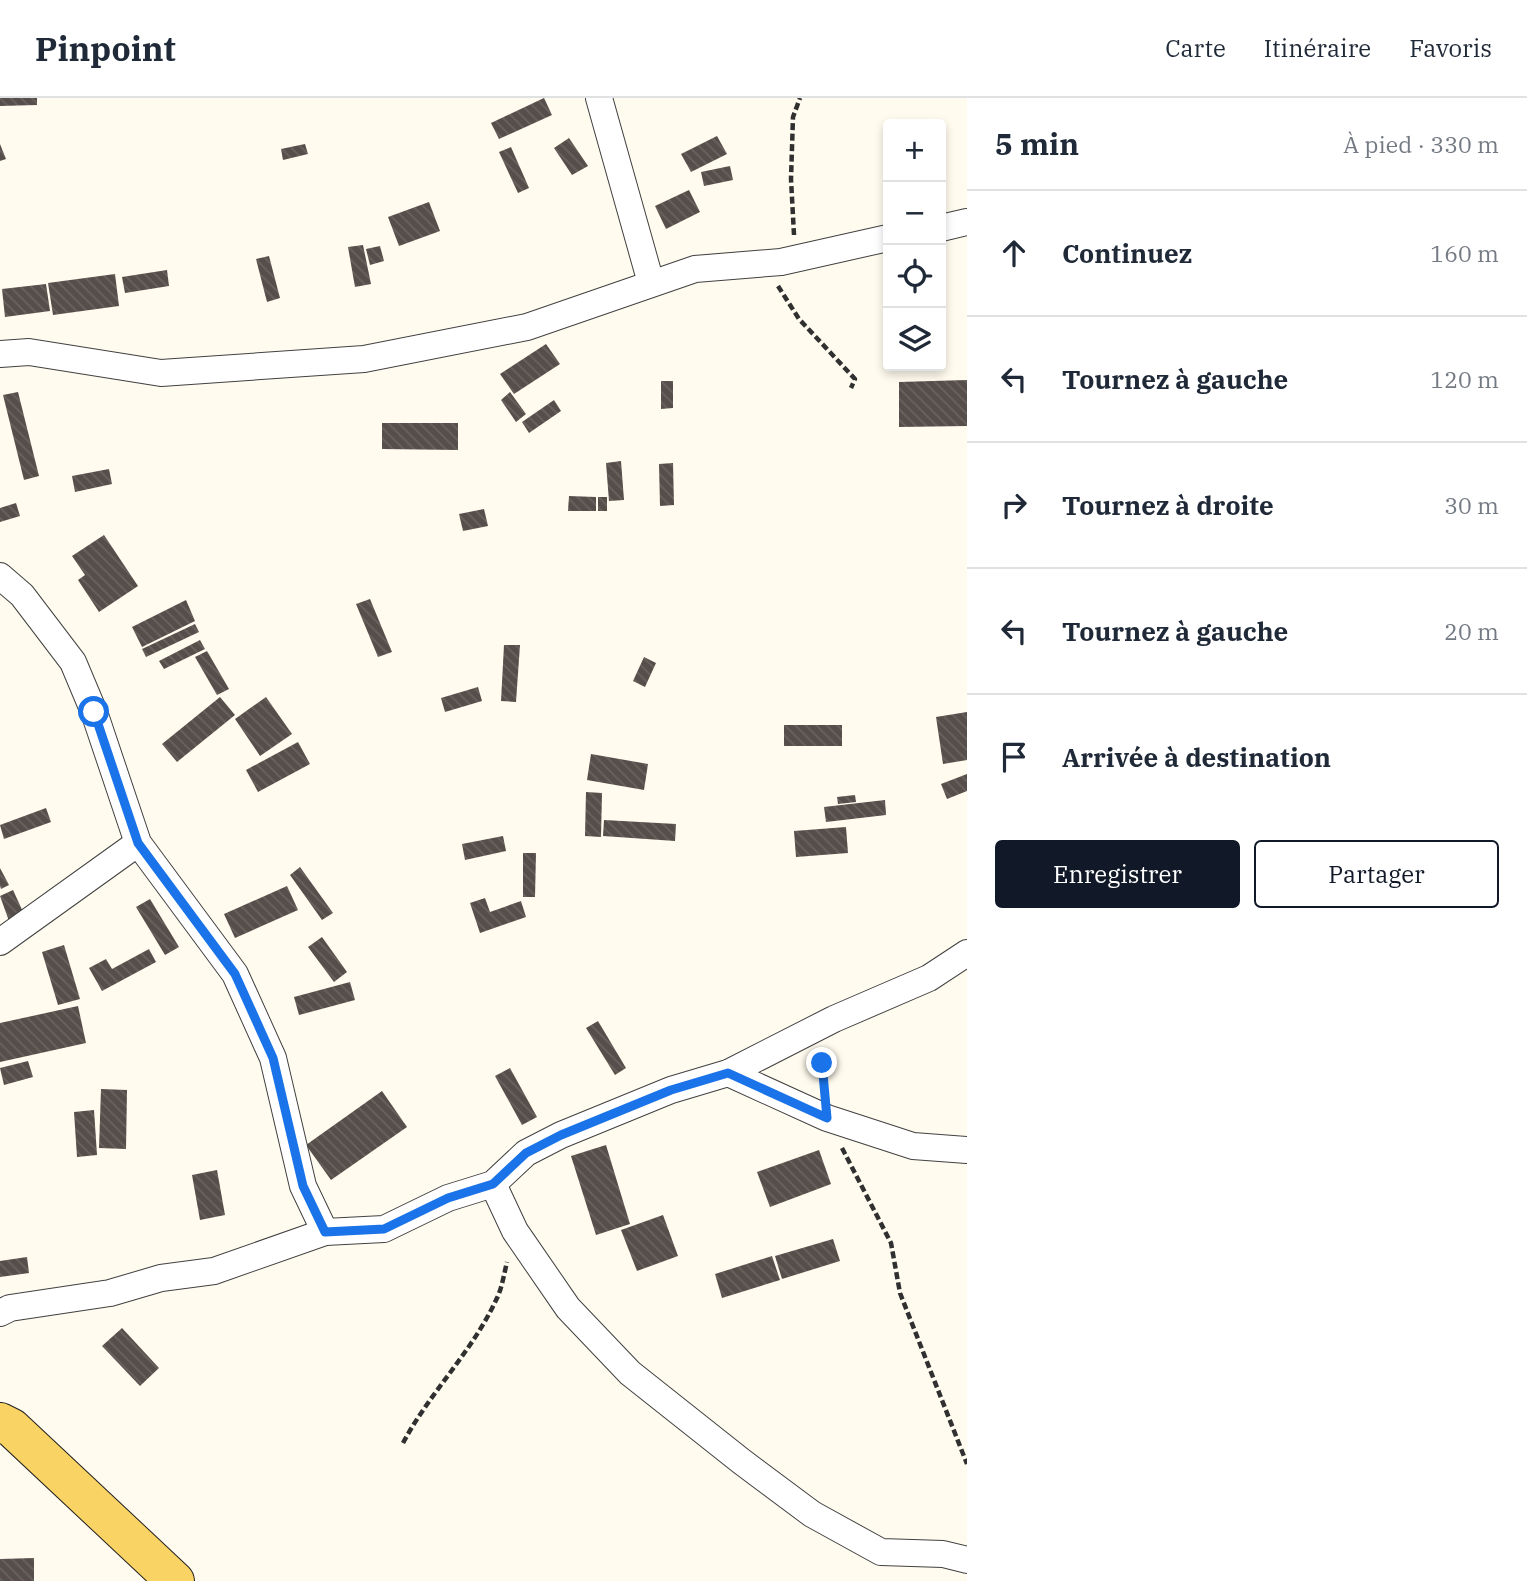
<!DOCTYPE html>
<html lang="fr">
<meta charset="utf-8">
<style>
:root{--surface:#fff;--page:#f6f6f7;--text:#1f2937;--muted:#747a83;--line:#e0e1e3;--accent:#111827}
body{margin:0;font-family:"IBM Plex Serif",serif;background:var(--page);color:var(--text)}
.controls{position:absolute;right:21px;top:21px;display:grid;overflow:hidden;border-radius:7px;box-shadow:0 4px 10px #0003}
.controls button{width:63px;height:63px;display:grid;place-items:center;padding:0;border:0;border-bottom:2px solid var(--line);background:var(--surface);color:var(--text);font:35px sans-serif}
.stop{position:absolute;width:21px;height:21px;margin:-16px;border:5px solid #1a73e8;border-radius:50%;background:#fff}
.stop.end{background:#1a73e8;border-color:#fff;box-shadow:0 2px 7px #0008}
.list{margin:0;padding:0;list-style:none}
h2{display:flex;justify-content:space-between;align-items:center;height:91px;margin:0;padding:0 28px;font-size:30px}
h2 small{font-size:23px;font-weight:400;color:var(--muted)}
.list li{display:grid;grid-template-columns:46px 1fr auto;gap:21px;align-items:center;box-sizing:border-box;height:126px;padding:0 28px;border-top:2px solid var(--line)}
.list b{display:block;font-size:26px;white-space:nowrap}
.list em{font-size:23px;font-style:normal;color:var(--muted)}
.actions{display:flex;gap:14px;padding:21px 28px}
.actions a{flex:1;padding:16px 0;border:2px solid var(--accent);border-radius:7px;text-align:center;font-size:24px;color:var(--accent)}
.actions .main{background:var(--accent);color:#fff}
.icon{flex:none;width:38px;height:38px;fill:none;stroke:currentColor;stroke-width:2;stroke-linecap:round;stroke-linejoin:round}
.map{position:relative;flex:none;width:967px;height:1483px;overflow:hidden}
header{display:flex;align-items:center;gap:42px;box-sizing:border-box;height:98px;padding:0 35px;background:var(--surface);border-bottom:2px solid var(--line)}
header strong{font-size:33px}
nav{display:flex;gap:38px;margin-inline-start:auto;font-size:24px}
main{display:flex}
aside{flex:1;background:var(--surface)}
.map>svg:first-child{display:block}
</style>
<header>
<strong>Pinpoint</strong>
<nav><a>Carte</a><a>Itinéraire</a><a>Favoris</a></nav>
</header>
<main>
<div class="map">
<svg width="967" height="1483" viewBox="0 0 967 1483">
<defs>
<pattern id="building-back-hatch" width="6" height="6" patternUnits="userSpaceOnUse" patternTransform="scale(1.75)"><rect width="6" height="6" fill="#564e4a"/><path d="M-1 5l2 2M0 0l6 6M5-1l2 2" fill="none" stroke="#696360"/></pattern>
</defs>
<rect width="100%" height="100%" fill="#fffbee"/>
<g fill="url(#building-back-hatch)">
<path d="M0,0h37v7l-37,1z"/>
<path d="M544,0l8,17 -53,24 -8,-16z"/>
<path d="M717,38l10,18 -36,18 -10,-18z"/>
<path d="M569,40l19,28 -16,9 -18,-27z"/>
<path d="M0,46l6,15 -6,2z"/>
<path d="M305,46l3,10 -25,6 -2,-11z"/>
<path d="M511,49l18,41 -11,5 -19,-41z"/>
<path d="M730,68l3,14 -29,6 -3,-14z"/>
<path d="M689,92l11,22 -34,17 -11,-23z"/>
<path d="M429,104l11,29 -41,15 -11,-29z"/>
<path d="M363,147l8,39 -16,3 -7,-40z"/>
<path d="M380,148l4,15 -14,4 -4,-16z"/>
<path d="M269,158l11,42 -13,4 -11,-43z"/>
<path d="M167,172l2,16 -44,7 -3,-16z"/>
<path d="M115,176l4,32 -66,9 -5,-32z"/>
<path d="M46,186l4,27 -45,6 -3,-28z"/>
<path d="M546,246l14,20 -46,30 -14,-20z"/>
<path d="M967,282v46l-68,1v-45z"/>
<path d="M661,283h12v27l-12,1z"/>
<path d="M18,294l21,84 -15,4 -21,-85z"/>
<path d="M510,294l16,22 -10,8 -15,-22z"/>
<path d="M554,302l7,11 -32,22 -7,-11z"/>
<path d="M382,325h76v27l-76,-1z"/>
<path d="M621,363l3,39 -15,1 -3,-38z"/>
<path d="M673,365l1,42 -14,1 -1,-42z"/>
<path d="M109,371l3,15 -37,8 -3,-16z"/>
<path d="M569,398l27,1v14h-28z"/>
<rect x="598" y="399" width="9" height="14"/>
<path d="M16,405l4,13 -20,6v-14z"/>
<path d="M484,411l4,17 -25,5 -4,-17z"/>
<path d="M104,437l34,51 -39,26 -21,-32 7,-5 -13,-19z"/>
<path d="M370,501l22,53 -14,5 -22,-53z"/>
<path d="M186,502l9,21 -53,26 -10,-20z"/>
<path d="M195,526l4,8 -53,25 -4,-8z"/>
<path d="M200,542l5,9 -41,20 -5,-8z"/>
<path d="M504,547h16l-4,57 -15,-1z"/>
<path d="M207,553l22,38 -12,6 -22,-38z"/>
<path d="M644,559l12,6 -11,24 -12,-6z"/>
<path d="M478,589l4,14 -37,11 -4,-14z"/>
<path d="M220,599l15,18 -58,47 -15,-18z"/>
<path d="M266,599l26,37 -32,22 -25,-37z"/>
<path d="M967,614v48l-24,4 -7,-47z"/>
<rect x="784" y="627" width="58" height="21"/>
<path d="M298,644l12,22 -52,28 -12,-22z"/>
<path d="M591,656l57,10 -4,26 -57,-10z"/>
<path d="M967,676v17l-20,8 -6,-15z"/>
<path d="M586,694l16,1 -1,44 -16,-1z"/>
<path d="M855,697l1,7 -18,2 -1,-7z"/>
<path d="M885,702l1,15 -60,7 -2,-15z"/>
<path d="M46,710l5,14 -47,17 -4,-14z"/>
<path d="M604,722l72,4 -1,17 -72,-5z"/>
<path d="M846,729l2,26 -52,4 -2,-26z"/>
<path d="M503,738l3,15 -41,9 -3,-16z"/>
<path d="M523,755h13l-1,44h-12z"/>
<path d="M300,769l33,46 -11,7 -32,-45z"/>
<path d="M0,770l9,17 -8,4 -1,-3z"/>
<path d="M287,788l11,24 -63,28 -11,-24z"/>
<path d="M13,792l11,24 -15,7 -9,-25z"/>
<path d="M485,800l5,14 31,-11 5,16 -46,16 -10,-30z"/>
<path d="M150,801l29,48 -14,8 -29,-48z"/>
<path d="M322,839l25,35 -13,10 -26,-35z"/>
<path d="M64,847l16,54 -22,6 -16,-53z"/>
<path d="M149,851l7,13 -54,29 -13,-23 17,-9 6,10z"/>
<path d="M350,884l5,18 -56,15 -5,-18z"/>
<path d="M78,908l8,37 -86,19v-39z"/>
<path d="M598,923l28,47 -11,7 -29,-47z"/>
<path d="M28,963l5,16 -29,8 -4,-17z"/>
<path d="M510,970l27,49 -15,8 -27,-49z"/>
<path d="M101,991l26,1 -1,59 -27,-1z"/>
<path d="M382,993l25,36 -76,53 -25,-35z"/>
<path d="M94,1012l3,45 -20,2 -3,-45z"/>
<path d="M606,1047l24,79 -34,11 -25,-79z"/>
<path d="M819,1052l12,34 -61,23 -13,-35z"/>
<path d="M217,1072l8,45 -25,5 -8,-45z"/>
<path d="M663,1117l15,41 -41,15 -16,-41z"/>
<path d="M833,1141l7,22 -58,18 -7,-23z"/>
<path d="M772,1158l8,24 -58,18 -7,-24z"/>
<path d="M27,1159l2,16 -29,4v-16z"/>
<path d="M122,1230l37,40 -19,18 -38,-40z"/>
<path d="M34,1460v23h-34v-22z"/>
</g>
<g fill="none" stroke-linecap="round" stroke-linejoin="round">
<g stroke="#414141" stroke-width="28">
<g id="minor">
<path d="M599,0l52,185"/>
<path d="M941,130l26,-6"/>
<path d="M0,256l29,-2 132,21 203,-14 163,-32 168,-58 86,-7 107,-24"/>
<path d="M0,478l22,19 51,67 21,50 44,131 97,131 38,84 30,128 22,46"/>
<path d="M0,844l138,-99"/>
<path d="M728,975l99,45 86,28 54,4"/>
<path d="M493,1086l22,47 53,77 62,65 111,88 71,53 69,38 62,2 24,6"/>
<path d="M0,1215l10,-5 100,-15 51,-15 53,-7 111,-39 59,-3 64,-31 45,-14 33,-31 35,-18 110,-45 57,-17 106,-54 95,-41 38,-25"/>
</g>
</g>
<g stroke="#1f1f1f" stroke-width="40">
<path id="primary" d="M0,1324l12,6 163,153"/>
</g>
<g stroke="#303030" stroke-width="4.5" stroke-dasharray="7 3.5" stroke-linecap="butt">
<path d="M794,137l-3,-56 2,-62 7,-19"/>
<path d="M778,188l21,33 56,60 -4,9"/>
<path d="M824,992l-2,-27 3,-12"/>
<path d="M842,1050l49,95 9,50 67,171"/>
<path d="M403,1345c27,-51 70,-92 94,-145 5,-10 7,-24 10,-36"/>
</g>
<use href="#minor" stroke="#fff" stroke-width="26"/>
<use href="#primary" stroke="#f9d364" stroke-width="38"/>
</g>
<g fill="none" stroke-linecap="round" stroke-linejoin="round">
<path stroke="#1a73e8" stroke-width="9" d="M94,614l44,131 97,131 38,84 30,128 22,46 59,-3 64,-31 45,-14 33,-31 35,-18 110,-45 57,-17 99,45 -5,-55"/>
</g>
</svg>
<div class="controls">
<button>+</button>
<button>−</button>
<button><svg class="icon" aria-label="locate" viewBox="0 0 24 24"><circle cx="12" cy="12" r="6"/><path d="M12 2v4M12 18v4M2 12h4M18 12h4"/></svg></button>
<button><svg class="icon" aria-label="layers" viewBox="0 0 24 24"><path d="M12 4l9 5-9 5-9-5zM3 14l9 5 9-5"/></svg></button>
</div>
<div class="stop" style="left:94px;top:614px"></div>
<div class="stop end" style="left:822px;top:965px"></div>
</div>
<aside>
<h2>5 min<small>À pied · 330 m</small></h2>
<ul class="list">
<li><svg class="icon" aria-label="ahead" viewBox="0 0 24 24"><path d="M12 20V5M6 11l6-6 6 6"/></svg><div><b>Continuez</b></div><em>160 m</em></li>
<li><svg class="icon" aria-label="left" viewBox="0 0 24 24"><path d="M17 20v-9H6M10 6l-5 5 5 5"/></svg><div><b>Tournez à gauche</b></div><em>120 m</em></li>
<li><svg class="icon" aria-label="right" viewBox="0 0 24 24"><path d="M7 20v-9h11M14 6l5 5-5 5"/></svg><div><b>Tournez à droite</b></div><em>30 m</em></li>
<li><svg class="icon" aria-label="left" viewBox="0 0 24 24"><path d="M17 20v-9H6M10 6l-5 5 5 5"/></svg><div><b>Tournez à gauche</b></div><em>20 m</em></li>
<li><svg class="icon" aria-label="arrive" viewBox="0 0 24 24"><path d="M6 21V4h12l-3 4 3 4H6"/></svg><div><b>Arrivée à destination</b></div></li>
</ul>
<div class="actions"><a class="main">Enregistrer</a><a>Partager</a></div>
</aside>
</main>
